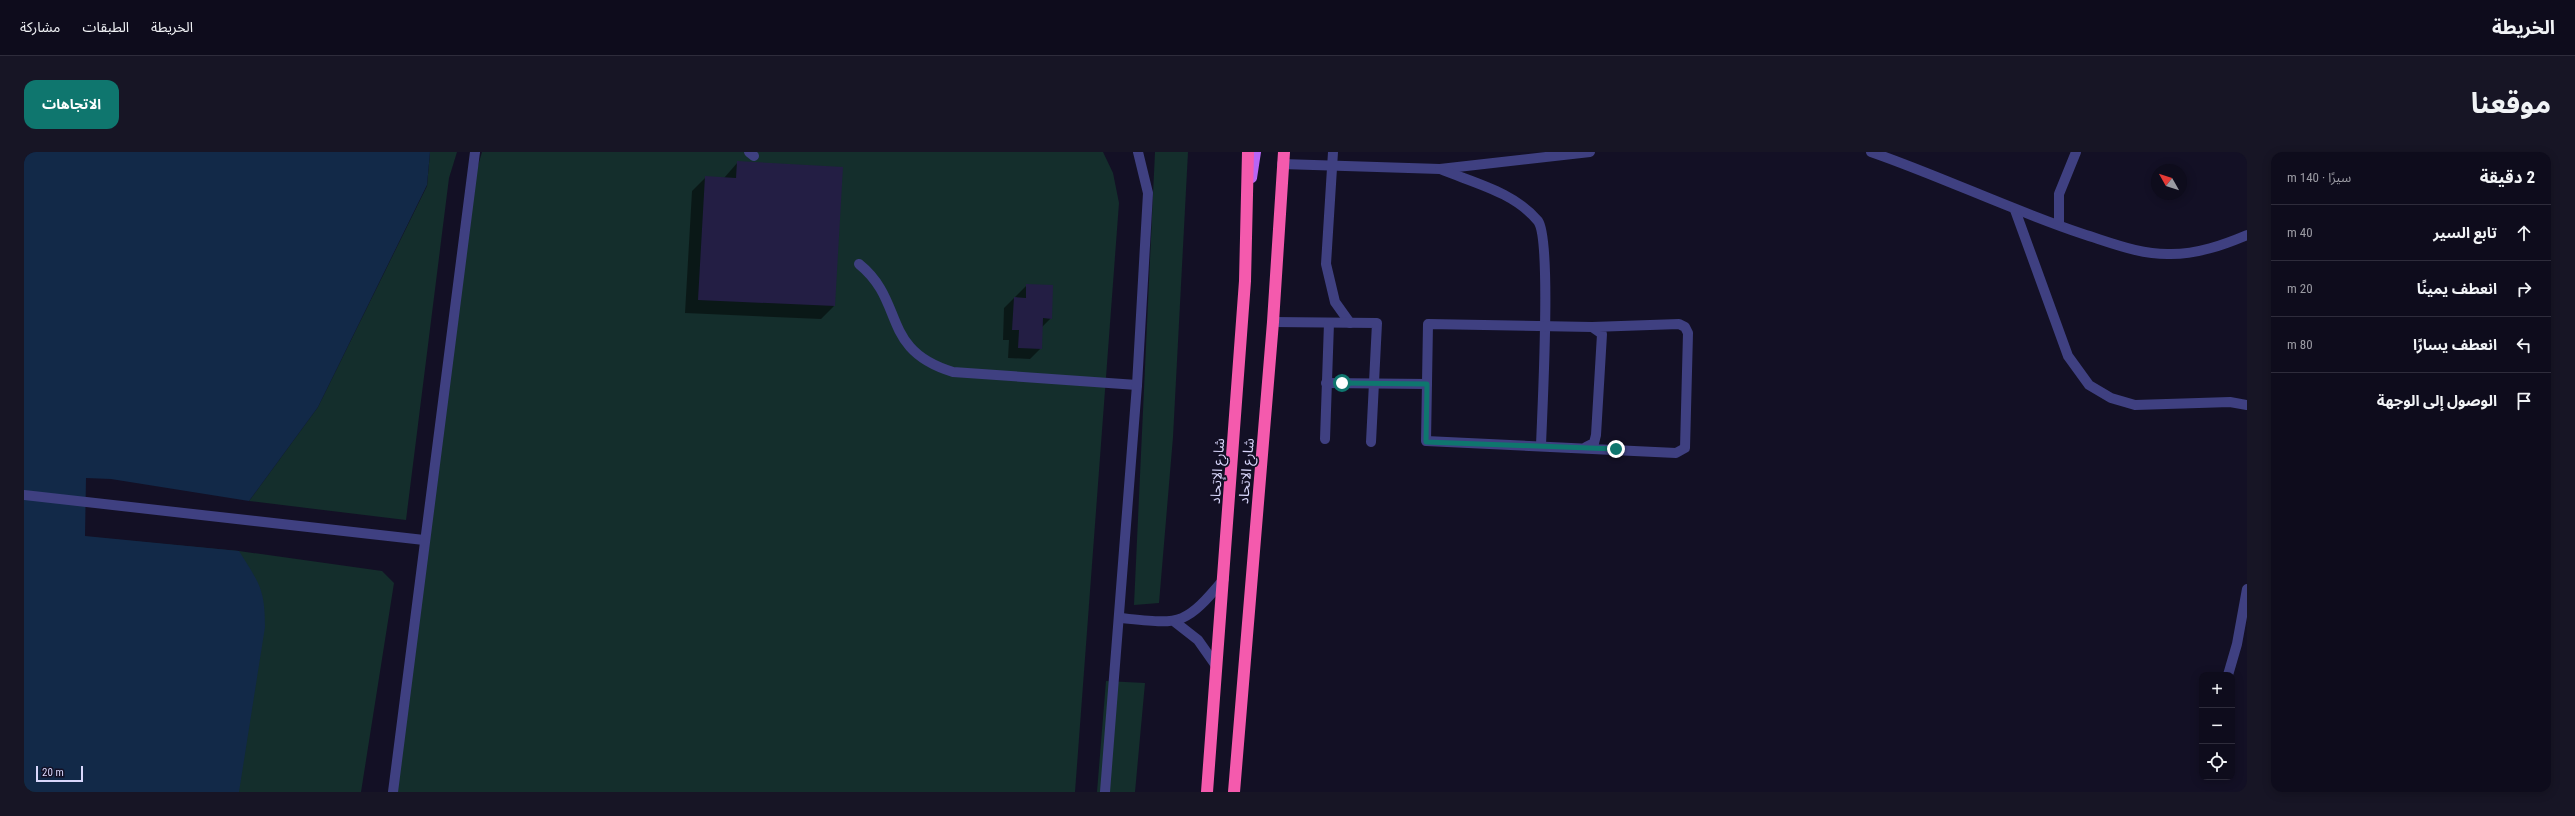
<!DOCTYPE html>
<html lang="ar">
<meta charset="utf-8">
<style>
:root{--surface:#0e0c1c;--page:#171525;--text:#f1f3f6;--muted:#9b9ba3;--line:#2e2c3b;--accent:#0f766e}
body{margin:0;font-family:"Roboto Condensed","Noto Sans Arabic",sans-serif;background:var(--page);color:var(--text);direction:rtl}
.controls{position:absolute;right:12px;bottom:12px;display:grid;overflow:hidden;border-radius:8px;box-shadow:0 2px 10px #0003}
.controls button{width:36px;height:36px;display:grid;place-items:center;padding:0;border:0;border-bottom:1px solid var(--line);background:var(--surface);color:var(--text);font:20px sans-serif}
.compass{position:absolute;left:2127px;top:12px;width:36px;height:36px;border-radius:50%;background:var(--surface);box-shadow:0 2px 10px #0003;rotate:309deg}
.scale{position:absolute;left:12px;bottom:10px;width:47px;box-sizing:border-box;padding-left:4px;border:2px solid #d9d7fc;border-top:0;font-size:11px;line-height:14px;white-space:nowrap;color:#d9d7fc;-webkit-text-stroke:3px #131025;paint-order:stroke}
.stop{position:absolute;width:12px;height:12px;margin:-9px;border:3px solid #0f766e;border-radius:50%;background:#fff}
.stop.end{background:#0f766e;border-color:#fff;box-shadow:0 1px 4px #0008}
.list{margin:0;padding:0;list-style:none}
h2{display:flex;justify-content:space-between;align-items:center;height:52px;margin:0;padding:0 16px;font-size:17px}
h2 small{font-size:13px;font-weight:400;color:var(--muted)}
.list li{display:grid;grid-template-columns:26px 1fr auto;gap:12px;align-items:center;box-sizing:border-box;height:56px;padding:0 16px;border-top:1px solid var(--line)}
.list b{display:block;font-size:15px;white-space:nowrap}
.list em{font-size:13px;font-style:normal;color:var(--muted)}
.icon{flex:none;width:22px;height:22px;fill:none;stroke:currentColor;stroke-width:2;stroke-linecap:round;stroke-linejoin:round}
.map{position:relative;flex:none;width:2223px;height:640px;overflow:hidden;direction:ltr;border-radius:12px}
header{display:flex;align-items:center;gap:24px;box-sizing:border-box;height:56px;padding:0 20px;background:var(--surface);border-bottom:1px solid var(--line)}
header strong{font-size:19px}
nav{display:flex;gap:22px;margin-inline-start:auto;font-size:14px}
.intro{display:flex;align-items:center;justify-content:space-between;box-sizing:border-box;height:96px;padding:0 24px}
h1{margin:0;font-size:28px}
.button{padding:10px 18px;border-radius:12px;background:var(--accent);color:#fff;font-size:14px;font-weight:700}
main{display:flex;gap:24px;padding:0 24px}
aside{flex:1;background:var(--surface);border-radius:12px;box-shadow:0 2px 10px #0003}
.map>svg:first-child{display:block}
</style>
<header>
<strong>الخريطة</strong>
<nav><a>الخريطة</a><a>الطبقات</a><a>مشاركة</a></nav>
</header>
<div class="intro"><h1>موقعنا</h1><a class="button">الاتجاهات</a></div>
<main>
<aside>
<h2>2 دقيقة<small>سيرًا · 140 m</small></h2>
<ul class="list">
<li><svg class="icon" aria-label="ahead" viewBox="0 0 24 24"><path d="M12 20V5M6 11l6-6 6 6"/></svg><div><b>تابع السير</b></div><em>40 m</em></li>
<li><svg class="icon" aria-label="right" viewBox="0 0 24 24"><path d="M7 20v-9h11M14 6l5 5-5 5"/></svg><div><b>انعطف يمينًا</b></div><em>20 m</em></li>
<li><svg class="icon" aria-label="left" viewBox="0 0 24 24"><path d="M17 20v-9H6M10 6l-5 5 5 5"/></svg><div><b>انعطف يسارًا</b></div><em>80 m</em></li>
<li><svg class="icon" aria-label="arrive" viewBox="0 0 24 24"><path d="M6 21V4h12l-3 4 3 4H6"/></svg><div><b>الوصول إلى الوجهة</b></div></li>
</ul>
</aside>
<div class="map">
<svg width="2223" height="640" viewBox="0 0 2223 640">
<rect width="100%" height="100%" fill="#131025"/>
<g fill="#142e2c">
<path d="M406,0h27l-8,26 -43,342 -157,-19 69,-94 109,-221z"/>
<path d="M458,0h621l10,21 6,30 -44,589h-681l79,-609z"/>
<path d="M1131,0h33l-15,285 -14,166 -25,2z"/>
<path d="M0,375l65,10 150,14 143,20 12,12 -33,209h-337z"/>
<path d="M1082,529l39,2 -10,109h-38z"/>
</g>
<path fill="#122948" d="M0,0h406l-3,33 -109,222 -69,94 -138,-22 -25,-1 -1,58 154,15c20,32 26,37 26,76l-26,165h-215z"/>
<g fill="#0007">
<path d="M714,10l104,6 -8,138 -13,13 -136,-6 7,-122 14,-14 18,1z"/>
<path d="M1003,133l24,33 -9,9 -1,21 -11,11 -22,-1 1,-18h-6l1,-32z"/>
</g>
<g fill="#231e44">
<path d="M713,9l106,6 -8,139 -137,-6 7,-124 31,2z"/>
<path d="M1002,132l27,1 -1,34 -9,-1 -1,31 -24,-1 1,-18h-7l2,-33 12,1z"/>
</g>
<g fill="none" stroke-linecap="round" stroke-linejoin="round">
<g stroke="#3f4081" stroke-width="10">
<path d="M725,0l5,4"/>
<path d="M1309,0l-7,112 9,38 15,21"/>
<path d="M1847,0c72,25 140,58 212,82 29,9 58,21 88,20 27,0 52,-9 76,-19"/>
<path d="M1258,12l158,5 150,-17"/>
<path d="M1416,17c34,14 74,23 98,52 14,19 4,191 3,225"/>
<path d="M1991,58l53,146 21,29 22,13 24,7 95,-3 17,3"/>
<path d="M2035,73v-31l17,-42"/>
<path d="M835,112c47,38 21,86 94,108l184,13"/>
<path d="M1249,170l104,1 -6,119"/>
<path d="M1302,231l101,1"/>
<path d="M1301,287l4,-116"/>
<path d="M1562,295l8,-4 2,-8 6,-101 -10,-7 -164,-3 -2,117 250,12 9,-5 3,-115 -3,-6 -6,-3 -87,3"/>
<path d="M0,343l400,45"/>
<path d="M1096,466c61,6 64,9 104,-39"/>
<path d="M1151,470l23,18 19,27"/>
<path d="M2204,523l9,-31 10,-55"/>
<path d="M369,640l82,-640"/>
<path d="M1081,640l32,-407 11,-192 -10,-41"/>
</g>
<path stroke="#b765f5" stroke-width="10" d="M1228,26l4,-26"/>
<g stroke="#f45aad" stroke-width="12">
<path d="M1183,640l38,-511 3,-129"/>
<path d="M1210,640l39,-470 11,-170"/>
</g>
</g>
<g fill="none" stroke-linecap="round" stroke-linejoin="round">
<path stroke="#0f766e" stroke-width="5" d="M1318,231l85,1 -1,58 190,7"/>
</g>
<g text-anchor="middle" stroke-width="3.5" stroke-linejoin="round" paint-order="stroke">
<g font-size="14" fill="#d9d7fc" stroke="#131025">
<text transform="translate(1193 319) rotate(-86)" y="5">شارع الإتحاد</text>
<text transform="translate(1222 319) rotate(-85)" y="5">شارع الاتحاد</text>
</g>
</g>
</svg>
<div class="controls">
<button>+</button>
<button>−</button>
<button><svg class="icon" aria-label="locate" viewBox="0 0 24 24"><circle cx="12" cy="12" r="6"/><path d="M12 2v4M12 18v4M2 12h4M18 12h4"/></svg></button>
</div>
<svg class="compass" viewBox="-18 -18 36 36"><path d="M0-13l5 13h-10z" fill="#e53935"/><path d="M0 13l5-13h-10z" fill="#9b9ba3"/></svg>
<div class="scale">20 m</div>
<div class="stop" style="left:1318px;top:231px"></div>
<div class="stop end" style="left:1592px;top:297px"></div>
</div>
</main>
